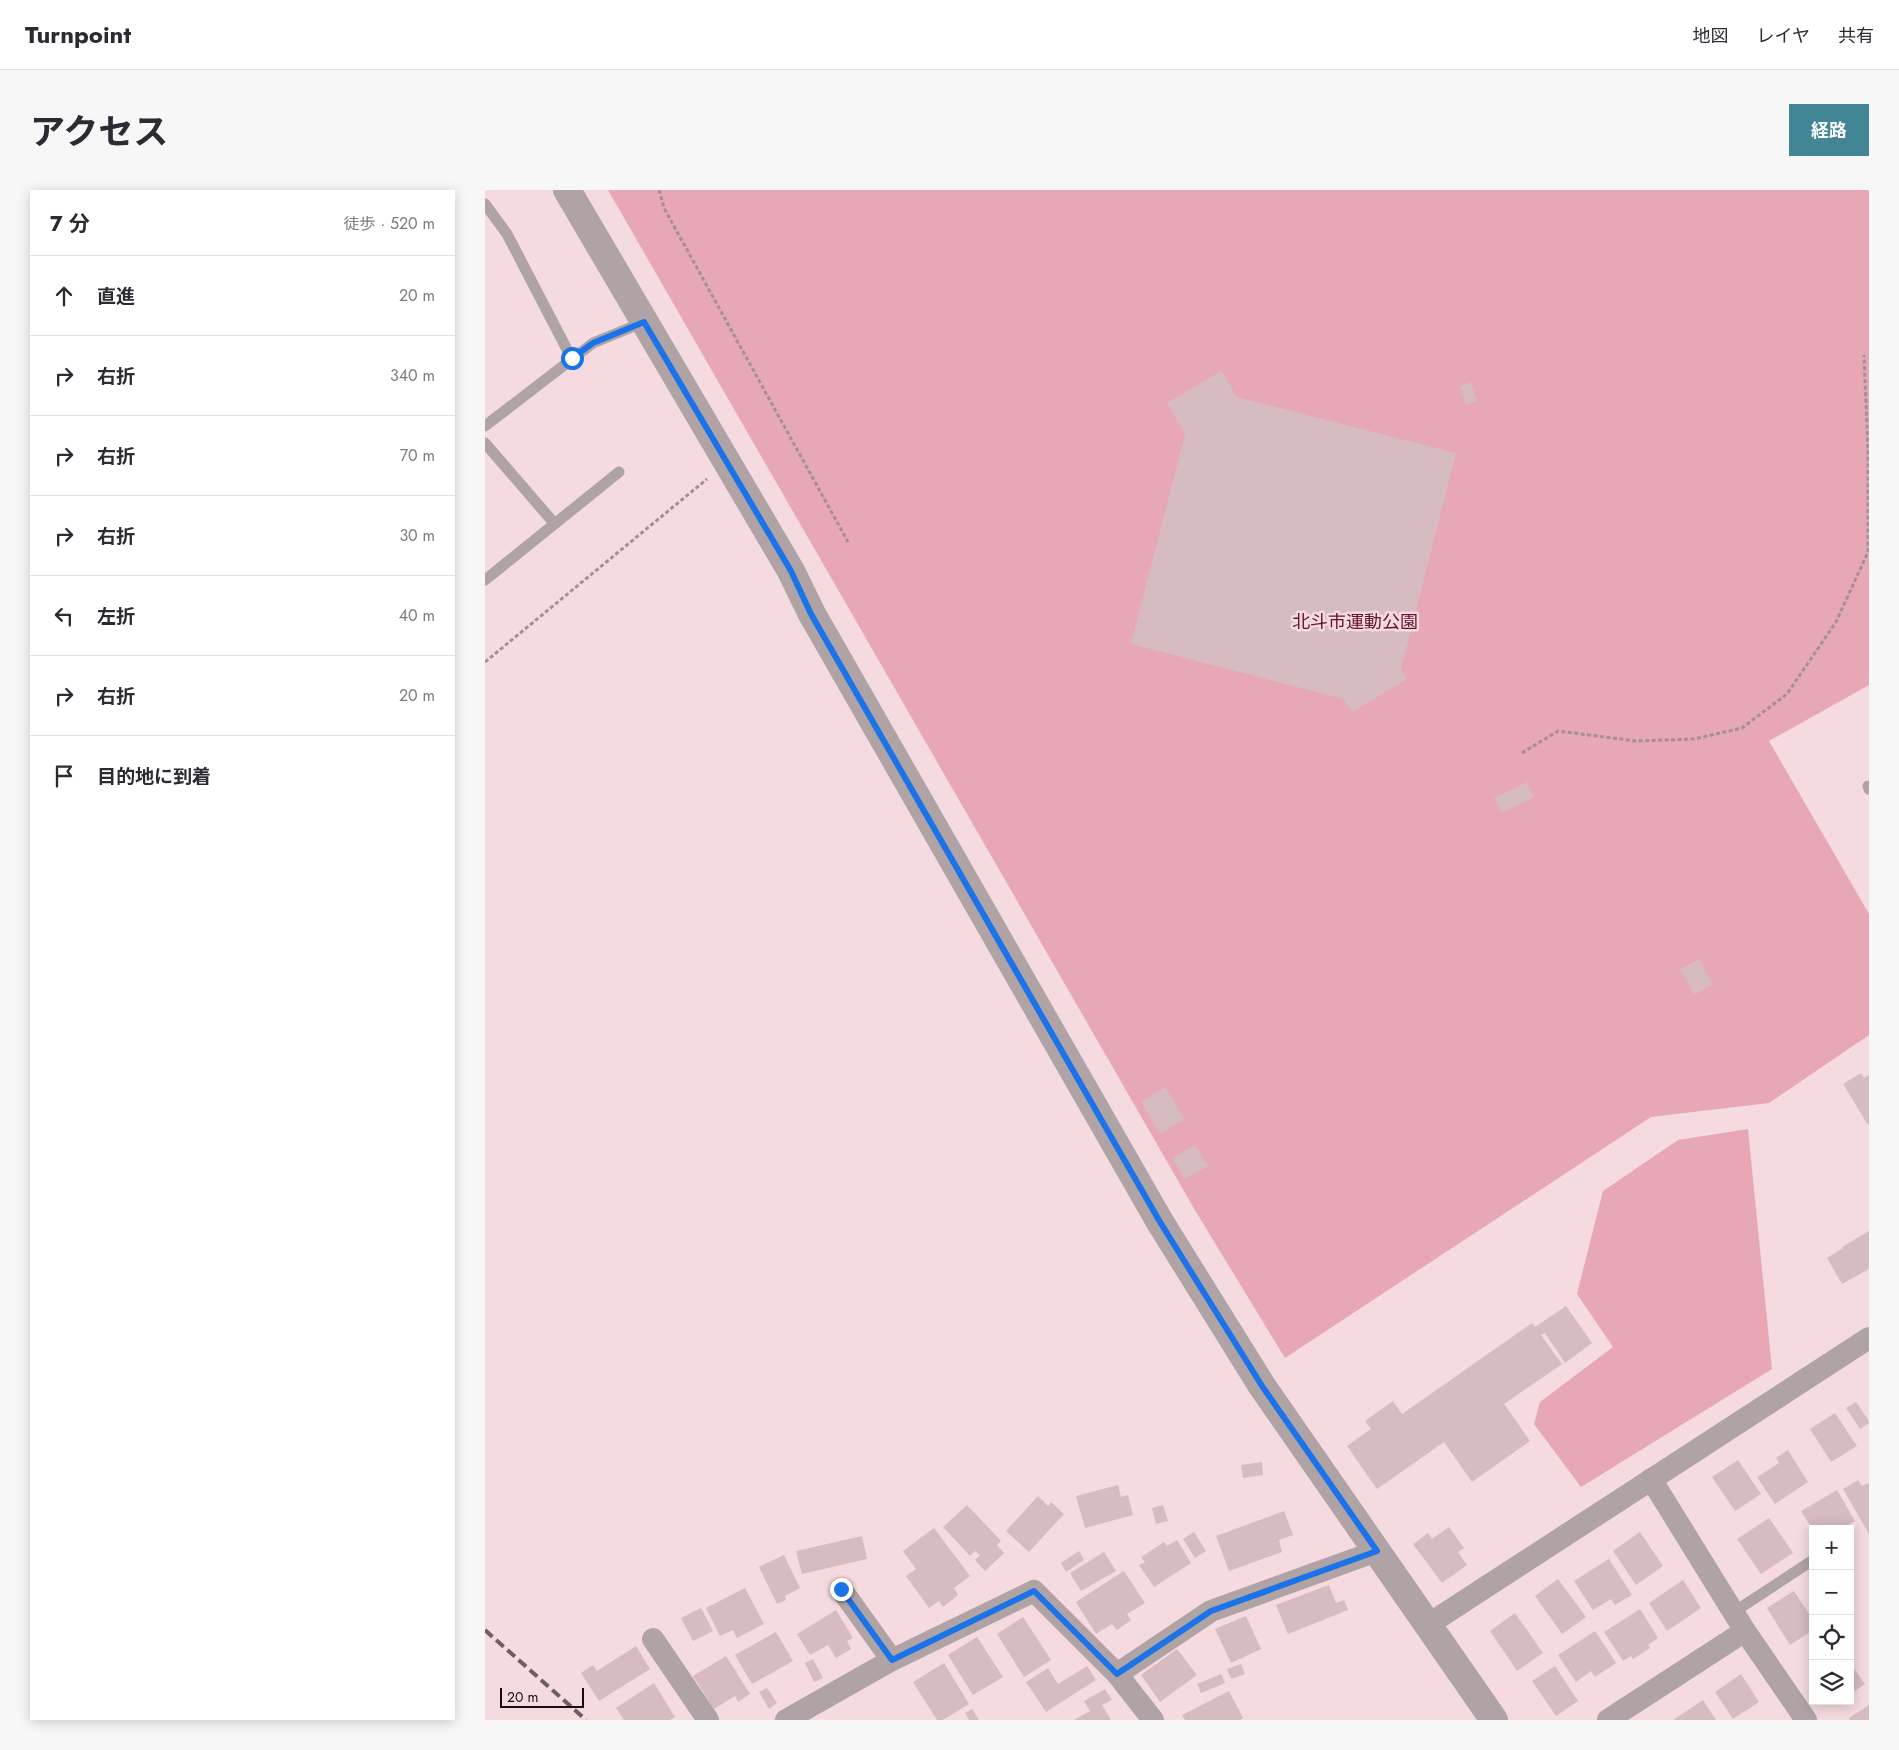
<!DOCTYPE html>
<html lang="ja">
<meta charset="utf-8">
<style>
:root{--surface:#fff;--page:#f7f7f7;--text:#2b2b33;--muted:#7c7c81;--line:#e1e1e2;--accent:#428595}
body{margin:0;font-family:Jost,"Noto Sans JP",sans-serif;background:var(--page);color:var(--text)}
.controls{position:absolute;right:15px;bottom:15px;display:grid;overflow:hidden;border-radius:0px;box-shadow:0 2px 12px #0003}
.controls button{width:45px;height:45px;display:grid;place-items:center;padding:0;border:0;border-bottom:1px solid var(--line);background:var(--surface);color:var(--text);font:25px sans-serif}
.scale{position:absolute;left:15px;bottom:12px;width:84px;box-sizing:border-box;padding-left:5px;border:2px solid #160d0f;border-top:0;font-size:14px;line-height:18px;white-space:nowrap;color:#160d0f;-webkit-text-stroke:4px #f5dadf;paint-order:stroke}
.stop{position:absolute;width:15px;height:15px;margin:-11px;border:4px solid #1a73e8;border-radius:50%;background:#fff}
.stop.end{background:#1a73e8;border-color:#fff;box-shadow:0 1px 5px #0008}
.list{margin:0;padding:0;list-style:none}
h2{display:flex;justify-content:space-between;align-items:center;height:65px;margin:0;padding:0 20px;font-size:21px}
h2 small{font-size:16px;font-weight:400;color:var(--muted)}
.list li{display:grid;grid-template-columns:32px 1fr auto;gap:15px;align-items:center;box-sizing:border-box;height:80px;padding:0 20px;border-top:1px solid var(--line)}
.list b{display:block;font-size:19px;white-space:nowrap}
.list em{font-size:16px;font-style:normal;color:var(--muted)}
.icon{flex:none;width:28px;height:28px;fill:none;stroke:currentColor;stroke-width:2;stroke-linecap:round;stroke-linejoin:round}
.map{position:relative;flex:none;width:1384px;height:1530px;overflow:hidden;border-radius:0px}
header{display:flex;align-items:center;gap:30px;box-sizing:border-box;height:70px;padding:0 25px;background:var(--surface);border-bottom:1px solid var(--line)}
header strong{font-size:24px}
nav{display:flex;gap:28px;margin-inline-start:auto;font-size:18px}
.intro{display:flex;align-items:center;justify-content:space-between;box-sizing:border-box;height:120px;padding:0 30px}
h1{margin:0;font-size:35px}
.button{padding:12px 22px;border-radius:0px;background:var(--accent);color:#fff;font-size:18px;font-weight:700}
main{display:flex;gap:30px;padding:0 30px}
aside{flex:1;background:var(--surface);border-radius:0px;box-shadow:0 2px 12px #0003}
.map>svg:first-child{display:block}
</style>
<header>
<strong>Turnpoint</strong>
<nav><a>地図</a><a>レイヤ</a><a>共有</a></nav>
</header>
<div class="intro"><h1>アクセス</h1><a class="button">経路</a></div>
<main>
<aside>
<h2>7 分<small>徒歩 · 520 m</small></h2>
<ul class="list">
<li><svg class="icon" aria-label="ahead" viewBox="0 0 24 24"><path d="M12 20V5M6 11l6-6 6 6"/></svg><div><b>直進</b></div><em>20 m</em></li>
<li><svg class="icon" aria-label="right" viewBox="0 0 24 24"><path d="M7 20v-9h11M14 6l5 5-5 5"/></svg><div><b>右折</b></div><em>340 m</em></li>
<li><svg class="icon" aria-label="right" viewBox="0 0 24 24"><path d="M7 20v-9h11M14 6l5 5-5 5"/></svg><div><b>右折</b></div><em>70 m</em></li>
<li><svg class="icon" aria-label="right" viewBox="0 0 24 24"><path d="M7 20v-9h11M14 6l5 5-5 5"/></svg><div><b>右折</b></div><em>30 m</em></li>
<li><svg class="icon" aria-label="left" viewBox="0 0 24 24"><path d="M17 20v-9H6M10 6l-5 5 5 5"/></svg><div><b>左折</b></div><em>40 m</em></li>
<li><svg class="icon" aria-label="right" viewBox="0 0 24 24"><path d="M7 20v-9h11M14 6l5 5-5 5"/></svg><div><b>右折</b></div><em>20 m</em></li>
<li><svg class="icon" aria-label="arrive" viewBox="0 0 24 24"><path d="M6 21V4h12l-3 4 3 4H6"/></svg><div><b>目的地に到着</b></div></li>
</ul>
</aside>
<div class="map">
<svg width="1384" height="1530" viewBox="0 0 1384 1530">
<rect width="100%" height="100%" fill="#f5dadf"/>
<g fill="#e8a7b4">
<path d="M123,0h1261v495l-100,56 100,173v121l-100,68 -118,14 -366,241 -89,-146z"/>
<path d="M1263,939l24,240 -191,118 -47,-63 6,-22 73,-55 -36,-53 26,-103 75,-51z"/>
</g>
<g fill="#d6bbc0">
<path d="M736,181l16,26 219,56 -55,217 6,9 -55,33 -8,-13 -213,-55 54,-210 -18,-31z"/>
<path d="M986,192l6,19 -11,4 -6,-19z"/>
<path d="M1042,592l7,15 -32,16 -8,-15z"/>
<path d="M1214,769l14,25 -19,11 -14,-26z"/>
<path d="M1376,883l3,5 5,-3v49l-1,1 -25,-41z"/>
<path d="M680,897l20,32 -25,15 -19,-32z"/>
<path d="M710,955l13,21 -23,13 -13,-21z"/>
<path d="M1384,1041v38l-27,15 -15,-26 16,-10 -1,-1z"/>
<path d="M1081,1116l26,37 -27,20 -20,-30 -4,2 21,29 -58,40 26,37 -58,41 -28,-40 -67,47 -30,-43 24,-17 -6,-8 28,-20 9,13 130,-91 3,4z"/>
<path d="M1371,1212l13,19v2l-9,6 -14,-21z"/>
<path d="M1350,1223l22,33 -26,16 -21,-33z"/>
<path d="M1303,1260l20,32 -33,22 -18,-27 22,-14 -3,-5z"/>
<path d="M1253,1270l23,34 -26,17 -23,-34z"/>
<path d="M777,1272l1,13 -20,3 -2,-13z"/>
<path d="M1373,1290l4,6 7,-3v51l-26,-45z"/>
<path d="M633,1295l3,12 7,-2 5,20 -48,13 -9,-32z"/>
<path d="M1352,1300l18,31 -13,8h-30l-11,-18z"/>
<path d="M553,1306l10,10 3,-4 13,12 -35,38 -23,-21z"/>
<path d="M482,1315l34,36 -4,4 7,8 -19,18 -10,-11 5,-5 -5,-4 -5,5 -27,-29z"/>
<path d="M678,1315l5,16 -12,3 -4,-16z"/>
<path d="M799,1321l9,24 -14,5 3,12 -53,19 -13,-35z"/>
<path d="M1284,1328l24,35 -32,21 -24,-35z"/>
<path d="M964,1337l15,21 -6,4 9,13 -25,18 -29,-39 15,-11 4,6z"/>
<path d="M449,1338l36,48 -16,12 4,7 -15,12 -4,-6 -10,7 -23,-32 10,-7 -13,-18z"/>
<path d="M709,1342l12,19 -11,7 -12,-19z"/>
<path d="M1155,1342l23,34 -27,19 -23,-34z"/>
<path d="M377,1346l5,23 -65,15 -6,-23z"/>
<path d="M692,1350l14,23 -37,24 -15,-22 6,-3 -4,-5 23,-15 3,4z"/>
<path d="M594,1361l5,9 -18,12 -5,-9z"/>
<path d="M619,1362l12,19 -35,20 -11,-18z"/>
<path d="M299,1365l16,33 -15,8 1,4 -9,4 -18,-37z"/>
<path d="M1124,1369l23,36 -17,10 -4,-6 -18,11 -19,-29z"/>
<path d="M639,1381l21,32 -18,11 4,6 -14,10 -5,-6 -16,10 -20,-32z"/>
<path d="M1073,1389l28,38 -24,17 -27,-38z"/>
<path d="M1198,1390l18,28 -34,23 -18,-28z"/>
<path d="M844,1395l7,18 8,-3 4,10 -60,24 -12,-29z"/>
<path d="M260,1398l19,36 -27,14 -4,-8 -13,6 -14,-28z"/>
<path d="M1309,1401l19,29v10l-23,15 -23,-37z"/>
<path d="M216,1418l12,23 -20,10 -12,-23z"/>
<path d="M1155,1419l18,29 -10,7 2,3 -17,11 -2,-3 -8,5 -19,-29z"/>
<path d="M351,1420l17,28 -6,3 4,8 -15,9 -8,-13 -18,10 -13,-21z"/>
<path d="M1030,1423l28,40 -26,18 -27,-40z"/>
<path d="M761,1426l15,33 -30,14 -16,-34z"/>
<path d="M538,1427l28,43 -27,17 -27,-43z"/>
<path d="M1110,1441l21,32 -21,14 -4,-6 -15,11 -18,-27z"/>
<path d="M291,1442l17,29 -41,23 -17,-29z"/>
<path d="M492,1447l26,40 -30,18 -25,-40z"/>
<path d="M151,1456l14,23 -51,32 -18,-28 12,-8 4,6z"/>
<path d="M692,1459l20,26 -37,27 -19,-27z"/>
<path d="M241,1466l24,38 -12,8 -3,-6 -21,13 -21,-33z"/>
<path d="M328,1469l10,19 -9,4 -9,-19z"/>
<path d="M459,1473l25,41 -26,16h-6l-24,-38z"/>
<path d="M1365,1473l15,21 -15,10z"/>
<path d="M756,1474l4,10 -14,5 -4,-10z"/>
<path d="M602,1476l9,14 -50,32 -20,-30 22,-14 10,16z"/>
<path d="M1070,1476l23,35 -22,15 -24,-35z"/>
<path d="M736,1484l4,9 -24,10 -4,-9z"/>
<path d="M1256,1484l18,28 -26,17 -18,-27z"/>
<path d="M169,1493l21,34 -5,3h-46l-8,-12z"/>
<path d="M282,1498l10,15 -8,6 -10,-17z"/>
<path d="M620,1499l7,11 -10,5 9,15h-37l16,-9 -6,-10z"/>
<path d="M744,1501l14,27 -3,2h-55l-3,-5z"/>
<path d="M1218,1510l13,20h-43z"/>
<path d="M1384,1515v15h-19l-1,-2z"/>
<path d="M487,1519l7,11h-10l-4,-7z"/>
</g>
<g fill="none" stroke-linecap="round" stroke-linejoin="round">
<g stroke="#a48f93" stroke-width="3" stroke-dasharray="4 2.5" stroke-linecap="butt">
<path d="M174,0l5,18 184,334"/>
<path d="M0,472l222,-183"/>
<path d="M1037,563l36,-22 78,10 58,-2 48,-11 45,-34 49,-72 32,-70v-101l-4,-96"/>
</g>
<g stroke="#afa3a5" stroke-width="11">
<path d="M0,14l22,30 65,125"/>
<path d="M0,236l108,-83 51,-21"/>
<path d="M0,253l69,80"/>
<path d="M0,390l134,-108"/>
<path d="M1384,596h-1l1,3"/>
<path d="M1249,1422l79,-52"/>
</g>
<g stroke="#afa3a5" stroke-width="22">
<path d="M1166,1289l94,152 61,89"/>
<path d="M356,1399l51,71"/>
<path d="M944,1434l440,-286"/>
<path d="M168,1449l55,81"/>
<path d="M632,1484l94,-63 166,-60"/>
<path d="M301,1530l106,-60 142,-69 83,83 36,46"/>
<path d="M1123,1530l137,-89"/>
</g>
<path stroke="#afa3a5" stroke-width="28" d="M82,0l224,381 21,43 348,608 102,164 232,334"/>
<path stroke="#6e5e61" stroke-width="4" stroke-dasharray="10 5" stroke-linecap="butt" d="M0,1440l101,90"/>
</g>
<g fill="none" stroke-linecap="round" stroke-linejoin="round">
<path stroke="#1a73e8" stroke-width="6" d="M87,168l21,-15 51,-21 147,249 20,43 349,608 102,164 115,165 -166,60 -94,63 -83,-83 -142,69 -51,-71"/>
</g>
<g text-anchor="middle" stroke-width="5" stroke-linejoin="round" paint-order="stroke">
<g font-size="18" fill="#62132d" stroke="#f5dadf">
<text x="870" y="438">北斗市運動公園</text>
</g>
</g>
</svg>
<div class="controls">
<button>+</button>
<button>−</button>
<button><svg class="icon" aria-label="locate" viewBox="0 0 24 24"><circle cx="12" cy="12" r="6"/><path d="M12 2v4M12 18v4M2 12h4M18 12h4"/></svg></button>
<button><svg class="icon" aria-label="layers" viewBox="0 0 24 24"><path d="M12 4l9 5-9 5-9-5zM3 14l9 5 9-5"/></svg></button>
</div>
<div class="scale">20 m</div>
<div class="stop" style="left:87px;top:168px"></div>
<div class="stop end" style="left:356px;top:1399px"></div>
</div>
</main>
